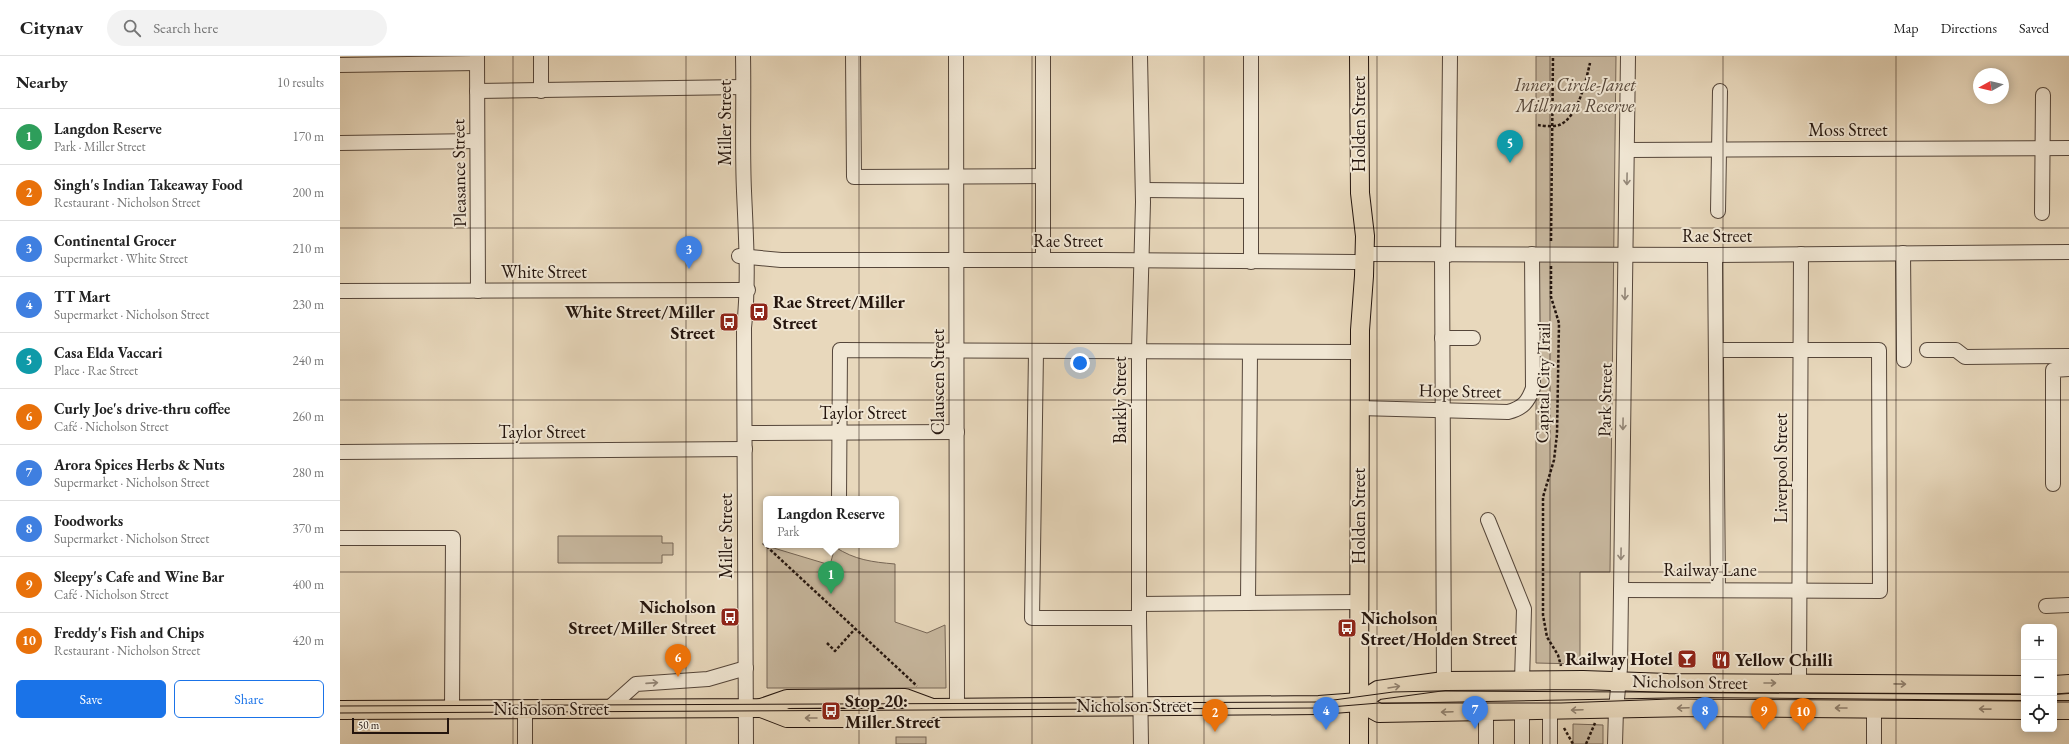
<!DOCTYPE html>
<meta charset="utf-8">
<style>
:root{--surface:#fff;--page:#f2f2f2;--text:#222;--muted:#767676;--line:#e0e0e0;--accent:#1a73e8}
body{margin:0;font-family:"EB Garamond",serif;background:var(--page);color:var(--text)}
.controls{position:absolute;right:12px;bottom:12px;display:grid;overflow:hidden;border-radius:6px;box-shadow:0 2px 10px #0003}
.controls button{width:36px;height:36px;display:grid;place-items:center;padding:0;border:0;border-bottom:1px solid var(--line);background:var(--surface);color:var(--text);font:20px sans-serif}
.compass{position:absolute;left:1633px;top:12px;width:36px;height:36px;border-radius:50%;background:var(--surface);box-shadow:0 2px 10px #0003;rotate:262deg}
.scale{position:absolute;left:12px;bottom:10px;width:97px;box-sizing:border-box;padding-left:4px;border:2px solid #24150e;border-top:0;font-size:11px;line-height:14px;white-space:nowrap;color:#24150e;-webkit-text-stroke:3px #f0e6d3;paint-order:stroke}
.you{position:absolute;left:740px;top:307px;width:14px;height:14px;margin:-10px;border:3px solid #fff;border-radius:50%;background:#1a73e8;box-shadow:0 0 0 6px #1a73e833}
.badge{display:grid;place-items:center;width:26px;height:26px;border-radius:50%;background:var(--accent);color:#fff;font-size:13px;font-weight:700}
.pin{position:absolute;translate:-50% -33px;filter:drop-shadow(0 1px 2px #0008)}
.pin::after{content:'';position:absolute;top:21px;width:14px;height:12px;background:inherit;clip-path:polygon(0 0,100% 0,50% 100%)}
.popup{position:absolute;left:423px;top:440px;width:136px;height:52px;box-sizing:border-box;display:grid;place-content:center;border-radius:6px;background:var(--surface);filter:drop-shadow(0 1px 3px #0005);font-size:13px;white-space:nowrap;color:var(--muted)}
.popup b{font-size:15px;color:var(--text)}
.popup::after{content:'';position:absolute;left:50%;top:100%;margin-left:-8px;border:8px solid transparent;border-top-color:var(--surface)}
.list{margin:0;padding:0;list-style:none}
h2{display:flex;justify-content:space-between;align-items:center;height:52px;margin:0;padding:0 16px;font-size:17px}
h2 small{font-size:13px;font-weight:400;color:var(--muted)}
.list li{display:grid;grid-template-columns:26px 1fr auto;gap:12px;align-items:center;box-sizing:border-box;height:56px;padding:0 16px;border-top:1px solid var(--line)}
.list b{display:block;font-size:15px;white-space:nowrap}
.list p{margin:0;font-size:13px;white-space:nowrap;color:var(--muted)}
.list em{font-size:13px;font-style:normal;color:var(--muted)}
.actions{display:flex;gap:8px;padding:12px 16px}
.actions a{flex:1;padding:9px 0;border:1px solid var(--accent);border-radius:6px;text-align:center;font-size:14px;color:var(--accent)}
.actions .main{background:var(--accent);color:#fff}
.icon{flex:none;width:22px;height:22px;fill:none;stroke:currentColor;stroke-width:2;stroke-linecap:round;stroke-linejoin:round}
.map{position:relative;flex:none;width:1729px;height:688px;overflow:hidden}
header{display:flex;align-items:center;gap:24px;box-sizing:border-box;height:56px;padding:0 20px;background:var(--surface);border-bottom:1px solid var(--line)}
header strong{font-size:19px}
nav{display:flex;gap:22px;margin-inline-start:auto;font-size:14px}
.search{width:280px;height:36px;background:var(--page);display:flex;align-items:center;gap:10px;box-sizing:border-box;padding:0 14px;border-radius:22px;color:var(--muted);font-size:15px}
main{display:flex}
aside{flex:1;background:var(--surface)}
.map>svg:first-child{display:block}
</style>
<header>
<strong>Citynav</strong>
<div class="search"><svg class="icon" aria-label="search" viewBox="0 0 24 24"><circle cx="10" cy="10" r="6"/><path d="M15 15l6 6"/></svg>Search here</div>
<nav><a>Map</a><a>Directions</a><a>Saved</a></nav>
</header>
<main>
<aside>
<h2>Nearby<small>10 results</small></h2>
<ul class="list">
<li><span class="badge" style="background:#2e9e5b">1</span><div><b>Langdon Reserve</b><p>Park · Miller Street</p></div><em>170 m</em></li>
<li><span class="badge" style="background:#e8710a">2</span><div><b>Singh's Indian Takeaway Food</b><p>Restaurant · Nicholson Street</p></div><em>200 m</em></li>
<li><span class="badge" style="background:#3f7fe0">3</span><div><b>Continental Grocer</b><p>Supermarket · White Street</p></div><em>210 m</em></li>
<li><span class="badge" style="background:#3f7fe0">4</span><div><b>TT Mart</b><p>Supermarket · Nicholson Street</p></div><em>230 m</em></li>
<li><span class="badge" style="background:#0f9aa8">5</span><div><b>Casa Elda Vaccari</b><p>Place · Rae Street</p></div><em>240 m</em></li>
<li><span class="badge" style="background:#e8710a">6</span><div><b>Curly Joe's drive-thru coffee</b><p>Café · Nicholson Street</p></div><em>260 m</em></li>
<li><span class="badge" style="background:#3f7fe0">7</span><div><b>Arora Spices Herbs &amp; Nuts</b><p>Supermarket · Nicholson Street</p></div><em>280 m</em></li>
<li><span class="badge" style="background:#3f7fe0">8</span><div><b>Foodworks</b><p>Supermarket · Nicholson Street</p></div><em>370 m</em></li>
<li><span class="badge" style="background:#e8710a">9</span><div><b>Sleepy's Cafe and Wine Bar</b><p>Café · Nicholson Street</p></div><em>400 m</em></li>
<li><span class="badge" style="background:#e8710a">10</span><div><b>Freddy's Fish and Chips</b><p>Restaurant · Nicholson Street</p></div><em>420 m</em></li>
</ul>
<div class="actions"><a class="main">Save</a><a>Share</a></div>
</aside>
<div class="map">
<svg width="1729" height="688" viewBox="0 0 1729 688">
<rect width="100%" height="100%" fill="#e8d8bc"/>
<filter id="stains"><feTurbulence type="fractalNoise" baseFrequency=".005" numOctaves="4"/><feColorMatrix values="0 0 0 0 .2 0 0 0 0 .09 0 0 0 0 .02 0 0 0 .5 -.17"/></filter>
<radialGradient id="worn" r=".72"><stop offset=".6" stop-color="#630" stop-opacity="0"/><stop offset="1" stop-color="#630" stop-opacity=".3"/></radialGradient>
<g fill="#c7b79e" stroke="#766656">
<path d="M1196,0h80l-6,516h-30v92l-44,-1z"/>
<path d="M218,480h104v7h11v12h-11v8h-104z"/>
<path d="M427,490l63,19 5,-18c20,13 37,15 60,17v58l32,11 18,-8 1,63h-179z"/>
<path d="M1233,668l30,1v19h-30z"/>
<rect x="556" y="681" width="30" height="7"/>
</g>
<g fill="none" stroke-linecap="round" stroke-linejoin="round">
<g stroke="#55463a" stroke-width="16">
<g id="minor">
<path d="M137,0l1,235"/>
<path d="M403,0c1,45 -1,90 1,135 2,46 5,91 0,137l2,416"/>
<path d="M513,0l1,121 189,-1"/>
<path d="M616,0l1,651"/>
<path d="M703,0v203"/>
<path d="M800,0l3,146 -4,148v268l2,126"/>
<path d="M911,0v206"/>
<path d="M0,9l137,-2"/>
<path d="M137,35l266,-4"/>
<path d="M201,35v-35"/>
<path d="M0,87l137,-2"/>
<path d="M1287,94l442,-2"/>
<path d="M803,134l108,1"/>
<path d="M1378,155l2,-120"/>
<path d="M1702,157l1,-118"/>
<path d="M1563,197l1,107"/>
<path d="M1025,198l350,1 354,-3"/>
<path d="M1102,199l2,426"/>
<path d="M1108,199l2,-199"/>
<path d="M1375,199l3,334"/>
<path d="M399,200l42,4h323l251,2"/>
<path d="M0,235l408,-1"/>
<path d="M1102,282h31"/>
<path d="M1587,294h29l9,7 104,-1"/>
<path d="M696,296l-4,266h107"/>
<path d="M1019,352l149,4c15,-4 20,-10 25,-24l-1,-134"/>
<path d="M405,377l212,-1"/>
<path d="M0,396l405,-3"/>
<path d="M1713,428v-114l16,-1"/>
<path d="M499,443l1,-149 519,2"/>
<path d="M1148,464l36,89 -2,72"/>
<path d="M0,482h113l-1,171"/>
<path d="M1281,534l259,1 -1,-241h-163"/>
<path d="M908,547l2,-251"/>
<path d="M799,548l221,-2"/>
<path d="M1706,550l23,-1"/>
<path d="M1459,627l2,-429"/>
<path d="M185,653v35"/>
<path d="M268,653l28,-25 72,-5 38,-11"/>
<path d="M1146,688v-33"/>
<path d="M1182,688v-34"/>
<path d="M1210,688v-33"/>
<path d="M1275,688l1,-35 4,-41 8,-612"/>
<path d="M1534,688v-36"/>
</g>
</g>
<g stroke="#24150e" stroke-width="20">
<g id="major">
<path d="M1019,0l1,137 5,43 -1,40 -4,54 -1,414"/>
<path d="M1714,629l15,-1"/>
<path d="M1019,646l20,11 315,-6 330,3"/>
<path d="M421,652l26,10h118l27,-10 387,-3 40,-3 19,-12 66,-9 139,-1 85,3 356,2"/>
<path d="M0,654l421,-2 26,-9 118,-1 27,10"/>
<path d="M1714,654h15"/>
</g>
</g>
<g stroke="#24150e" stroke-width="2.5" stroke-dasharray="3 2" stroke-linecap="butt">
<path d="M1198,69c6,1 15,2 21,0 19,-7 27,-45 31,-62"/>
<path d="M1211,185l2,-185"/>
<path d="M1211,210v31l8,26 -2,111 -3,26 -11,37v118l4,22 11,18 3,11"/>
<path d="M423,487l154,143"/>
<path d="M487,587l8,8 20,-22"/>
<path d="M1224,672l9,16"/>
<path d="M1246,688l9,-21"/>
</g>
<use href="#minor" stroke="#f0e6d3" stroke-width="14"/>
<use href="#major" stroke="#e8d8bc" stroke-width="18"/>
<g stroke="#24150e" stroke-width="1">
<path d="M1714,638l15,-1"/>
<path d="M1714,646h15"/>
<path d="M0,650l979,-4 74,-10 44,-1 587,3"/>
<path d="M0,657l978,-5 61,-5h182l109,-4 354,2"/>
</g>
</g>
<defs><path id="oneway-shaft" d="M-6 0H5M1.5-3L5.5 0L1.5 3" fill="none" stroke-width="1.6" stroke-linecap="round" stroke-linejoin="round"/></defs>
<g stroke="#94887a">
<use href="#oneway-shaft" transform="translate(1287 123) rotate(91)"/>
<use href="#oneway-shaft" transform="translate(1285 238) rotate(91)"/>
<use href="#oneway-shaft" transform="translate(1283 368) rotate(91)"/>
<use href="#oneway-shaft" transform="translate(1281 498) rotate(91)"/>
<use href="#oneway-shaft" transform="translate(312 627) rotate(-4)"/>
</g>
<g stroke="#90806e">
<use href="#oneway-shaft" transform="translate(1430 627)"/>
<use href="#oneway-shaft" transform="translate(1560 628) rotate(1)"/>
<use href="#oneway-shaft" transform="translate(1054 631) rotate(-9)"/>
<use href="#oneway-shaft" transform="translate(1343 652) rotate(178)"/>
<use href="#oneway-shaft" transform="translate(1501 652) rotate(-180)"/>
<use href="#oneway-shaft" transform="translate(1645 653) rotate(-179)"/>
<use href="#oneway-shaft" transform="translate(1237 654) rotate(178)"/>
<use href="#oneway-shaft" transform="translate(1107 656) rotate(178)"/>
<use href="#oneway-shaft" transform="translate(471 662) rotate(180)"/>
</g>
<path fill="none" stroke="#24150e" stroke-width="1" stroke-opacity="0.55" d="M173,0v688M346,0v688M519,0v688M692,0v688M864,0v688M1037,0v688M1210,0v688M1383,0v688M1556,0v688M0,172h1729M0,344h1729M0,516h1729"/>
<defs>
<g id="bus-square" transform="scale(1)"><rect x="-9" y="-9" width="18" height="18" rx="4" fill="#8f2418" stroke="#f0e6d3"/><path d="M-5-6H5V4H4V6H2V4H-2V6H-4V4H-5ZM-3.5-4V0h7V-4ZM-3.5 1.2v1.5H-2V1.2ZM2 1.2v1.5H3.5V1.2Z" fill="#fff"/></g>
<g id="bar-square" transform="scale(1)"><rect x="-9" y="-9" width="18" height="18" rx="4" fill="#8f2418" stroke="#f0e6d3"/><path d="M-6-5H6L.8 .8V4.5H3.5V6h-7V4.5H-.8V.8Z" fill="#fff"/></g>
<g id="restaurant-square" transform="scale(1)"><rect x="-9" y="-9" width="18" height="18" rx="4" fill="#8f2418" stroke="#f0e6d3"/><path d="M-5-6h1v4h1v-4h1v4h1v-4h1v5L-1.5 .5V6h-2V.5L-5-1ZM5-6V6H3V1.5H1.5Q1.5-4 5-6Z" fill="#fff"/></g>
</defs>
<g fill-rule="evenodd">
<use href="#bus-square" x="419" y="256"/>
<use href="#bus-square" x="389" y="266"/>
<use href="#bus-square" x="390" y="561"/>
<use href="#bus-square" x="1007" y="572"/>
<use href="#bar-square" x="1347" y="603"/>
<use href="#restaurant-square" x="1381" y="604"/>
<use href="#bus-square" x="491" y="655"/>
</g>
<g text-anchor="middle" stroke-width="4" stroke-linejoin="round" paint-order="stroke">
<g font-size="18" font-style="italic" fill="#554639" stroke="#f0e6d3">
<text x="1235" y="35">Inner Circle-Janet<tspan x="1235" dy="21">Millman Reserve</tspan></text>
</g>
<g font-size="18" fill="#24150e" stroke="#f0e6d3">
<text transform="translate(385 67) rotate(-90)" y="6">Miller Street</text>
<text transform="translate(1019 68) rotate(-90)" y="6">Holden Street</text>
<text x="1508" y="80">Moss Street</text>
<text transform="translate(119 117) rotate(-91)" y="6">Pleasance Street</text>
<text x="1377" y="186">Rae Street</text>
<text x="728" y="191">Rae Street</text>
<text x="204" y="222">White Street</text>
<text transform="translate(598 326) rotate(-90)" y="6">Clauscen Street</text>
<text transform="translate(1203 327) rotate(-89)" y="6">Capital City Trail</text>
<text transform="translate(1120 335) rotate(1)" y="6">Hope Street</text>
<text transform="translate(780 344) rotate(-90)" y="6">Barkly Street</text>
<text transform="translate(1265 344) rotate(-89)" y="6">Park Street</text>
<text x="523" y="363">Taylor Street</text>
<text x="202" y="382">Taylor Street</text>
<text transform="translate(1441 412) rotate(-90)" y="6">Liverpool Street</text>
<text transform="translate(1019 460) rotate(-90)" y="6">Holden Street</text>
<text transform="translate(386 480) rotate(-90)" y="6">Miller Street</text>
<text x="1370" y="520">Railway Lane</text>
<text transform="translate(1350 626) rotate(1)" y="6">Nicholson Street</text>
<text x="794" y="656">Nicholson Street</text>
<text x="211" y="659">Nicholson Street</text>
</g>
<g font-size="18" font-weight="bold" fill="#24150e" stroke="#f0e6d3" text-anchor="start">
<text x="433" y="252">Rae Street/Miller<tspan x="433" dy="21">Street</tspan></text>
<text x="375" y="262" text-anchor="end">White Street/Miller<tspan x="375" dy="21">Street</tspan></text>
<text x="376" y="557" text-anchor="end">Nicholson<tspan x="376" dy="21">Street/Miller Street</tspan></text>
<text x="1021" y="568">Nicholson<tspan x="1021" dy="21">Street/Holden Street</tspan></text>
<text x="1333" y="609" text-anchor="end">Railway Hotel</text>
<text x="1395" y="610">Yellow Chilli</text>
<text x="505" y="651">Stop 20:<tspan x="505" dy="21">Miller Street</tspan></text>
</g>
</g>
<rect width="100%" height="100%" filter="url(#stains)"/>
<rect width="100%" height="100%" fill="url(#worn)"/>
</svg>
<div class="controls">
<button>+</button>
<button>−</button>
<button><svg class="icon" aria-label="locate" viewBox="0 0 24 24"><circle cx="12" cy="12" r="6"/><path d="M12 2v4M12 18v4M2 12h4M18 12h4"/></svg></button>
</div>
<svg class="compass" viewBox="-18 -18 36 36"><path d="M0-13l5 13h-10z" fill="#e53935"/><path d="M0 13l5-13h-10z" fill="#767676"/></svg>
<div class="scale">50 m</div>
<div class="you"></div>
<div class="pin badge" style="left:491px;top:538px;background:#2e9e5b">1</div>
<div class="popup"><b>Langdon Reserve</b>Park</div>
<div class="pin badge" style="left:875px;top:676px;background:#e8710a">2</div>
<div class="pin badge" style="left:349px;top:213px;background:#3f7fe0">3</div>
<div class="pin badge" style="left:986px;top:674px;background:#3f7fe0">4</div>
<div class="pin badge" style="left:1170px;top:107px;background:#0f9aa8">5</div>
<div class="pin badge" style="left:338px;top:621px;background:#e8710a">6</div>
<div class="pin badge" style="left:1135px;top:673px;background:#3f7fe0">7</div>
<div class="pin badge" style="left:1365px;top:674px;background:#3f7fe0">8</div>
<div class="pin badge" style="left:1424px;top:674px;background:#e8710a">9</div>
<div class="pin badge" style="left:1463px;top:675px;background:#e8710a">10</div>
</div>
</main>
